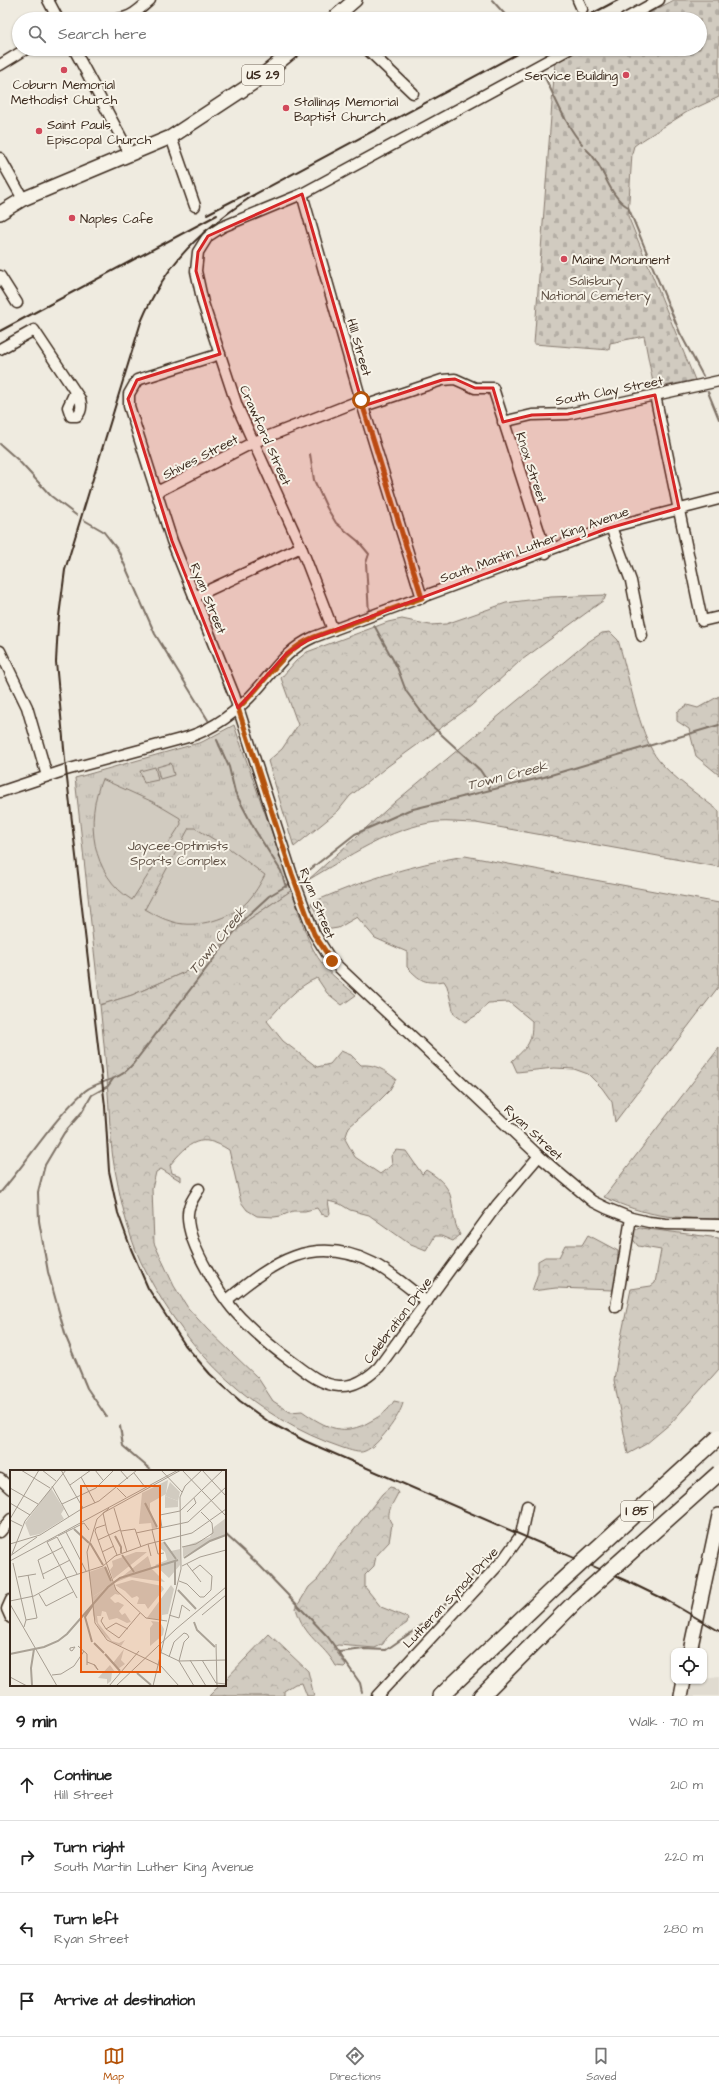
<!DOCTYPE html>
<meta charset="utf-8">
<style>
:root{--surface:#fff;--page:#f6f6f6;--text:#222;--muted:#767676;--line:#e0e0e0;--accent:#b45309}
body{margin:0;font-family:"Architects Daughter",sans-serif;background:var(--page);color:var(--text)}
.controls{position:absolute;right:12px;bottom:12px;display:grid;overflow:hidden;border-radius:8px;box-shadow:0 1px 3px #0004}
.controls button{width:36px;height:36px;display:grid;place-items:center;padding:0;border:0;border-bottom:1px solid var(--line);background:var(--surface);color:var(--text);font:20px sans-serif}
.stop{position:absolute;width:12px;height:12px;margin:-9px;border:3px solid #b45309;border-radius:50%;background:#fff}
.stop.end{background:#b45309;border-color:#fff;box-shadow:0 1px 4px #0008}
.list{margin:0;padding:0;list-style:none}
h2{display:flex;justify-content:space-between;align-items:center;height:52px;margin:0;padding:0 16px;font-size:17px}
h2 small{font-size:13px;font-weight:400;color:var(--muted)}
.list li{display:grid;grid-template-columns:26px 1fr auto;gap:12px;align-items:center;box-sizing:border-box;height:72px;padding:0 16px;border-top:1px solid var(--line)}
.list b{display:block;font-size:15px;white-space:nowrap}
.list p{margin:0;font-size:13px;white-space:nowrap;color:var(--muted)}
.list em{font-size:13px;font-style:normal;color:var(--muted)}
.icon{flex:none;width:22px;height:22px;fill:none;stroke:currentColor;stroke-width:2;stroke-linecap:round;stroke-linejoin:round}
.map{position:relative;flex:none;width:719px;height:1696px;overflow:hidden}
.search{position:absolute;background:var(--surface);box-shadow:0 1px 3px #0004;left:12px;right:12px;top:12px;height:44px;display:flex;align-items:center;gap:10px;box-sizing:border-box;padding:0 14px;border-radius:22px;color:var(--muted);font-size:15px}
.sheet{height:340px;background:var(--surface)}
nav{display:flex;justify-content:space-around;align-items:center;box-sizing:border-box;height:56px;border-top:1px solid var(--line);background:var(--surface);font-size:11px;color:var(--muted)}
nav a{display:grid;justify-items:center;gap:2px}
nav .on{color:var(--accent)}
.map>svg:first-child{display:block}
</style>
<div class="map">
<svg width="719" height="1696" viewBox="0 0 719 1696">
<defs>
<pattern id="grass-tufts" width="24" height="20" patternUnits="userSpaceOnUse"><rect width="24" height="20" fill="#d1cbc0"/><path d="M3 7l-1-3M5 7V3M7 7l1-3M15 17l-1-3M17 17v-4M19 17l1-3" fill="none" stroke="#b4aea5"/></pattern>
<pattern id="forest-crowns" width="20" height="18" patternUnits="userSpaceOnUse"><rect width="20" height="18" fill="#d1cbc0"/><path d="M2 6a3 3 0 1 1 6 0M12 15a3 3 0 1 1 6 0" fill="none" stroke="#b4aea5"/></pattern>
<pattern id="cemetery-stones" width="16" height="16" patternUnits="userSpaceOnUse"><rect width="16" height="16" fill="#d1cbc0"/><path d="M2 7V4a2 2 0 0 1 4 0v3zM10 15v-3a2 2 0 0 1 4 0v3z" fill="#b4aea5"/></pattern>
</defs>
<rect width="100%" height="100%" fill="#efebe0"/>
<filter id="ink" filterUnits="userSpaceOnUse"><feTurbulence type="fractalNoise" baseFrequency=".025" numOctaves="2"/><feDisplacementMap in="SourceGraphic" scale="8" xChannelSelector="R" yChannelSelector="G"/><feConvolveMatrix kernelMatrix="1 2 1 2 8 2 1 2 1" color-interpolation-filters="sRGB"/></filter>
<g filter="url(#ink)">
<path fill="#e0dbd0" d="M719,1677v19h-33l3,-15h15v-2z"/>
<path fill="url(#grass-tufts)" stroke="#867a6f" d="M234,725l58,165 -44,30 -35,33 -26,18 -55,24 -32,10 -25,-227 127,-36z"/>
<g fill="url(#forest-crowns)" stroke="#867a6f">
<path d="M606,595l-2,5 -85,62 -48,44 -83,60 -38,30 -12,15 -44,36 -26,-86 14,-12 16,-24 -17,-47 15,-17 11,-9 81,-30 14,-3 28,6 16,-1 60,-21 45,-6z"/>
<path d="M610,632l8,8c10,33 19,83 35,112 10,19 48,45 66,59v56l-243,-44c-13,0 -27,-2 -40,-1 -47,6 -88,35 -128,58l87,-78 193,-160 14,-9z"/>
<path d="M719,696v79l-23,-19 -7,-27 -12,-8v-9l10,-7 11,3z"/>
<path d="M465,856l254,47v83l-104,136 -3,-20 -10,-14 -14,-14 -14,-5 -20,-1 -37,4 -5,-11c16,-15 20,-17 20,-40l-23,-19 -21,1 -11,12 -12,7 -11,-8 -7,-28 -3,-5c-20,3 -23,0 -37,-14v-15l-32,-14 -18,-21 -19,11 -13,2 -14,-27c50,-22 99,-38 154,-47z"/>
<path d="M292,890c8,26 15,55 32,76 9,11 22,20 32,29l-14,10 -15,-12 -10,-15c-20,8 -35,27 -50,43l16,20 34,26 13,-3 11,-13 10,4 10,10c15,-1 23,5 35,14l-7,12 -10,10 -30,26 -4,12 10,18 25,17 12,-9 -1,-9 5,-6 10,1 16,23 4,-4c37,22 19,35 34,65l-7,6 -12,-5h-6l-9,15 -15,-6 -42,-30 -19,-5 -10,-6 -12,-3 2,12 -2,3 -7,-2 -4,-6 -12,3h-12l-12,5 -7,1 -17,-1 -10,-6 -6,-8 -12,-52c-28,-18 -40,-8 -59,15l2,8 9,3v5l-20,-12 -5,3 -4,17 2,54 20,43 14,22 19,21 51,49 15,23 17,11 12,-1c24,17 42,26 69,10 11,-6 17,-10 23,-20l9,2c-3,13 -25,43 -38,48 -6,3 -15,-1 -22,-3 -89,-30 -154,-94 -197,-176 -16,-29 -24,-65 -30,-97 -6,-26 -6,-55 -8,-82 -2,-29 -5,-59 -8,-88l32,-10 55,-24 26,-18 35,-33z"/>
<path d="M719,1048v171c-46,-1 -72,-2 -115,-22z"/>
<path d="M640,1228l79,10v131l-48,54 -25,21 -18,10 -14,-74 6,-38 11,-53 20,-3 4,-3 6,-33 -23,-4 -6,-8 2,-8z"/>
<path d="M588,1235l30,16 -1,30 -4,9 -57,-2 -24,3 6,-18v-12l7,-4h14l6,-12h17z"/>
<path d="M390,1487l4,1 4,5c-5,11 -14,21 -6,31l-3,18 -13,14 -2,10 -9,9v12l16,20 27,11 -1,5c-9,7 -19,10 -24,21l-8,4 -37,-3 -5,2 13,18 -2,2 -8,-1c-13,-23 -32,-28 -40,-58l13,-21 9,-8 11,-16 10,-17 8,-7 35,-45z"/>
<path d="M269,1634l39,37 6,25h-7l-5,-13 -7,1 -11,7v5h-75l11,-11h5v-5z"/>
</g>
<path fill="url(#cemetery-stones)" stroke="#867a6f" d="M674,0h45v97l-32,15 -49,31 -4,3 -2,7 -4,63 67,164 -41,8 -10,-52 -34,7 -1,7 -75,-6 21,-281 26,-14h119v-30h-62z"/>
<g fill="#d1cbc0" stroke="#867a6f">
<path d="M171,763l3,12 -14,4 -3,-12z"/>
<path d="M155,767l3,13 -14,3 -4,-12z"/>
<path d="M102,779l51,23 27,16 1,6 -49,76c-41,-25 -47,-80 -30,-121z"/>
<path d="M189,828h6l35,21 35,26c-5,9 -10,18 -17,26 -17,18 -52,28 -75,21 -11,-3 -19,-8 -28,-13z"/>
</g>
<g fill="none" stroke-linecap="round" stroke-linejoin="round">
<g stroke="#7e7266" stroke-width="2">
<path d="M492,0l17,19"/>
<path d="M542,72c13,24 22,51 40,72"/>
<path d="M586,149c19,16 20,45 42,58l52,126 23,43"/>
<path d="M708,392l11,27"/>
<path d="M0,444l17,15 34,37 25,19"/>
<path d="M310,454l4,26 13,28 9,15 22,18 11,13 -3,9 3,51"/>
<path d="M84,520l19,11 15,19 37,84 53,86"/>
<path d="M374,625l23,42 9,24 25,34 49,45 6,9 4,11"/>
<path d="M217,740l12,27 6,25 20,38 26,41 5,16"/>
<path d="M298,879l57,-45 54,-24 135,-33 175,-52"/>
<path d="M0,1193c29,-33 52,-73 85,-102 11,-9 25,-9 37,-17 4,-2 8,-7 11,-10l112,-146 24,-22 22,-13"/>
<path d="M106,1416l-19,-28 -21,-51 -18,-65 -9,-51 -1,-29 7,-27 19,-32 18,-21 10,-17 16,-9 5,-7"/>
<path d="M120,1426l3,20 29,25"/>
<path d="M225,1534l35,32 68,71 32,46 2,9"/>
<path d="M339,1652l25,-3 22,1 46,-32 47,-49"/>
</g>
<path stroke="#cbc4b9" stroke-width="10" stroke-dasharray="10 5" stroke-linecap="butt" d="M582,9l6,10"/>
<g stroke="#3b2a1e" stroke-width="13">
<g id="minor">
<path d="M48,0l10,19"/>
<path d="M578,0l4,9"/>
<path d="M117,19c14,-1 23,-10 33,-19"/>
<path d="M625,19l34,-19"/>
<path d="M74,49l56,105"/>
<path d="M367,49l46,44"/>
<path d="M0,65l26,-16"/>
<path d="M171,137l24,69"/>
<path d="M0,158l23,41"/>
<path d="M302,194l59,206 61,198"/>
<path d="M0,276l17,27"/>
<path d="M0,349l34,-19 46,69c2,7 2,12 -3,17h-6l-3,-9 7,-15"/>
<path d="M220,354l-83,26 -8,14v12l43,135 62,154 58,180 22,58 17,27 208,196 53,45 14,7 25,10 18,4 17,2 53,1"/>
<path d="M655,395l47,226 17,-4"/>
<path d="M364,406l78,-26 13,-1 20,9h18l53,165"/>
<path d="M503,422l29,-7 36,-1 151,-33"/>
<path d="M157,492l97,-50 107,-42"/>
<path d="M611,527l20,54 11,55"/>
<path d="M194,597l107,-50"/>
<path d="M333,630l-32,-83 -64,-141 -34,-103 -7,-32 2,-19 10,-16 14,-9 80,-33 267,-145"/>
<path d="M0,651l27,56 20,69"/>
<path d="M0,792l66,-22 122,-33c28,-9 53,-29 72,-51 17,-20 29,-38 54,-49l297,-110 108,-28"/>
<path d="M199,1189c-5,8 -11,16 -11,25 -2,29 36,89 57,108 15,15 32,29 49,41 13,10 28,22 45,23 16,1 29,-8 40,-19l118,-162 42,-49"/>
<path d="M227,1300c45,-37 86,-67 146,-37 19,10 37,26 54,39"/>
<path d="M616,1307l15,-89"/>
<path d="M0,1479l11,10"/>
<path d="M0,1532l11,-13"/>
<path d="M11,1600l-4,9 4,9"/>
<path d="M377,1696l126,-136 18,-25 6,-29"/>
</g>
</g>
<g stroke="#3b2a1e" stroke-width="16">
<g id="major">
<path d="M333,19l22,-19"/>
<path d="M0,213l23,-14 148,-62 82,-54 42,-34"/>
<path d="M690,1651l29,-136"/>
<path d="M681,1696l3,-15"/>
</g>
</g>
<g stroke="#3b2a1e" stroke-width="18">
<g id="highway">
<path d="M441,1696l115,-110"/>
<path d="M481,1696l96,-96"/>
</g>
</g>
<use href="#minor" stroke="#f7f3e8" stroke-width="10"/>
<use href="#major" stroke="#f7f3e8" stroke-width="13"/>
<use href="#highway" stroke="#f7f3e8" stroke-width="15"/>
<g stroke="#3b2a1e" stroke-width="2">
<path d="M582,19l36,-19"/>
<path d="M254,195c-53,35 -88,67 -113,127l-76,248 -7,54 -2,38 10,108 39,336 4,65 9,42 13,36 17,39 37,57 25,29 30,27 29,21 36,19 324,141 37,18 53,31"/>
<path d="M248,198l278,-149"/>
<path d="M207,214l41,-21"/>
<path d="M0,331l217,-116"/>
</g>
<g stroke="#3b2a1e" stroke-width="18" stroke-linecap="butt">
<g id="highway-bridge">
<path d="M556,1586l163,-149"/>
<path d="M577,1600l142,-127"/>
</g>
</g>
<use href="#highway-bridge" stroke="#f7f3e8" stroke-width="15"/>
</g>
</g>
<g fill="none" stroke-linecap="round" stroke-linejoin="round" filter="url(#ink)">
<path stroke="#b45309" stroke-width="5" d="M332,961l-18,-27 -22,-60 -54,-166c27,-23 42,-57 76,-71l108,-39 -61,-198"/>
</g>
<path fill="#d62828" fill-opacity="0.2" stroke="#d62828" stroke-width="3" stroke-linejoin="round" d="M302,194l61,212 79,-26 13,-1 20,9h18l10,34 29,-7 36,-1 87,-19 24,113 -73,21 -298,111 -22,14 -48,54 -66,-167 -44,-142 9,-19 83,-26 -24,-83 2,-19 10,-16z"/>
<g fill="#d1495b" stroke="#f7f3e8" stroke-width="1.5">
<circle cx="64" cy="70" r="4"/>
<circle cx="626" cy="75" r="4"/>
<circle cx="286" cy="108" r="4"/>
<circle cx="39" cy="131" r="4"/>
<circle cx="72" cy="218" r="4"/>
<circle cx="564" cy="259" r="4"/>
</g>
<g text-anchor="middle" stroke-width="4" stroke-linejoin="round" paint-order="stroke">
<g fill="#f7f3e8" stroke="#73665b" stroke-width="1">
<rect x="242" y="65" width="42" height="20" rx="3"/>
<rect x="621" y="1501" width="32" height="20" rx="3"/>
</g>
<g font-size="12" font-weight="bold" fill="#3b2a1e">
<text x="263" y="79">US 29</text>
<text x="637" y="1515">I 85</text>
</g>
<g font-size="13" fill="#3b2a1e" stroke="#f7f3e8" text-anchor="start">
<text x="618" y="80" text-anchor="end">Service Building</text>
<text x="64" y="89" text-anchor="middle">Coburn Memorial<tspan x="64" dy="15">Methodist Church</tspan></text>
<text x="294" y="106">Stallings Memorial<tspan x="294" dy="15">Baptist Church</tspan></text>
<text x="47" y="129">Saint Pauls<tspan x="47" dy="15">Episcopal Church</tspan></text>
<text x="80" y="223">Naples Cafe</text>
<text x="572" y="264">Maine Monument</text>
</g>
<g font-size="13" fill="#605246" stroke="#f7f3e8">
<text x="596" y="285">Salisbury<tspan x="596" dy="15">National Cemetery</tspan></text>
<text x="178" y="850">Jaycee-Optimists<tspan x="178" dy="15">Sports Complex</tspan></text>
</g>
<g font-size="13" fill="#3b2a1e" stroke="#f7f3e8">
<text transform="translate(360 347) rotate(74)" y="5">Hill Street</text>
<text transform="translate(609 390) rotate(-11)" y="5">South Clay Street</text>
<text transform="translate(266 435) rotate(66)" y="5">Crawford Street</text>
<text transform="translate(200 456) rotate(-27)" y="5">Shives Street</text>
<text transform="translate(532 467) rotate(72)" y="5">Knox Street</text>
<text transform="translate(534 544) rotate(-20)" y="5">South Martin Luther King Avenue</text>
<text transform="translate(209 598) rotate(68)" y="5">Ryan Street</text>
<text transform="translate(318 903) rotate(68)" y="5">Ryan Street</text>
<text transform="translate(534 1132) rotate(43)" y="5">Ryan Street</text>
<text transform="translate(397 1320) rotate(-53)" y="5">Celebration Drive</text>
<text transform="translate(450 1597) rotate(-47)" y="5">Lutheran Synod Drive</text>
</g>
<g font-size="14" font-style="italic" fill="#625448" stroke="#f7f3e8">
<text transform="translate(507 775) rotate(-14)" y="5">Town Creek</text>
<text transform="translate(217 940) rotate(-51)" y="5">Town Creek</text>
</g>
</g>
<g transform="translate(10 1470)">
<rect width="216" height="216" fill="#efebe0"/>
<path d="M160,12l10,10 -2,9 -13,-5zM216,48v17l-16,6 -27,16v-10l27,-10 4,-10zM96,96l7,18 -21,13 -3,-25z" fill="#d1cbc0"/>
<path d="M154,72l7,9 9,-2v16l-11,13 -14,-13 12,-5 -2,-8 -6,-5v-4zM126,82h11l-34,27 -3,-9 3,-4 -1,-5zM138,86l4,13 13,13 -36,-5 -15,6zM122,110l30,6 2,3 -16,20 -3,-5h-8l2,-6 -2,-2 -5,2 -7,-7 -10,-6zM103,114l7,11 -5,-1 -5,4 5,5 3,-1 6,3 -5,6 3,4 3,-2 6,9 -4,1 -10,-5 -8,2 -3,-8 -4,-1 -1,5h-4l1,7 14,18 7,2 6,-3 -4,6 -8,-3 -12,-10 -8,-18 -1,-18zM161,115l3,4 -6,25 -6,1v5l-15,-2zM141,151l9,1 4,7 -1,6 -13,11v-18l3,-4zM114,179l-3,11 4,4 -7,5 -5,-6zM100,195l5,7h-3l-1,9 -4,3v-5l-9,-1z" fill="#d1cbc0"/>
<path d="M158,10l-2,14 -16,9v7l7,18 -5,1 -1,-6 -12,1 3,-31zM41,18l13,21 -3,5 3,5 -24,15 -10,2 -5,-13zM155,26l13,5v6l-13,1z" fill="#d1cbc0"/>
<path d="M88 113a5 5 0 1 1 10 0a5 5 0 1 1-10 0Z" fill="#d1cbc0"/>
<path fill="none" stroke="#aaa296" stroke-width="2" d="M135,33l12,24M64,59l15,14M105,66l6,11v6M154,72l12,17M80,73l13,22M112,85l12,17M174,88l26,-17 16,-6M95,97l6,14M165,115v-24M168,120l18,19M184,152l3,8 18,17M82,172l-7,-25 8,-12M84,173l10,10M0,184l34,-7 14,-6 9,-7 41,-47 12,-9 58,-18M95,184l15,17M127,203l14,12M22,215l-1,-17 3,-19"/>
<path fill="none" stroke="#a79e92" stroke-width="1" d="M11,0l29,18M32,0l14,11M51,0l22,38M85,0l8,10M110,0l8,9M151,0l21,22M172,0l44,46M192,0l24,26M124,3l11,14M71,7l14,26M60,15l21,-15M42,16l17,31M0,18l28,16M107,18l9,9M0,33l20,12M52,34l34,-16 18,-18M99,38l-12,11 -10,33 8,71 12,17 54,26 18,20M104,38l13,44M177,42l9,-9 -2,-5M0,49l29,-49M0,50l12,6M95,55l-9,3 -1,3 21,59 30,28 21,3M152,58l-2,-13 20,-4 43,-41M142,60l6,24 6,-1M111,61l14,-2 6,18M56,62l20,39M126,63l52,-11 38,-35M48,66l26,-13 5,7M88,70l22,-10M0,74l30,-9 43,-27 16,-7 38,-31M138,74l3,12M172,77l14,-3 17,-11 -1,-10 -11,-11M92,82l12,-6M2,84l13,-33 41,-51M107,85l-10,-24 -4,-18 78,-43M0,86l27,-19M0,91l168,-91M3,93l13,57 -2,7M177,94l14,18M172,96l18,-9 26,-7M33,104l27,-14M8,107l18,-3M34,109l-6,-19 25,-13M169,111l8,3 13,13h4l7,-7 1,-14 -12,-11 -8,6M29,124l7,12 27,-14M67,128l-30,-56 10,-5 20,37M0,131l24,-5 32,-18 37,-12 12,-10 33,-12 44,-11 34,-24M0,134l47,82M159,145l10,3 3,-13 8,6M192,145l24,-20M93,147l-2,4 5,8 13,9 21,-25M16,150l11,-2 -9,-43M96,159l10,-6 12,6M206,174l1,42M68,176l9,8v8M65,177l-3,4 -2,-1v-2zM150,182l19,9 47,-1M159,187l5,-15 10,-9 3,1 2,3 -5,5 -5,19 15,25M180,190l16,26M192,190l14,23 10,1M77,195v-3l8,3 3,5 -4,-5M42,205l9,-1 13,-8 10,-15M0,207l17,9M99,216l30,-35M106,216l60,-57 50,-42M143,216l28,-117 -1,-72 5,-11 17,-16"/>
<path fill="#e8590c" fill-opacity="0.15" stroke="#e8590c" stroke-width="2" d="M71,16h79v186h-79z"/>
<rect width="216" height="216" fill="none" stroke="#3b2a1e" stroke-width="2"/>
</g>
</svg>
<div class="controls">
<button><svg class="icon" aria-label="locate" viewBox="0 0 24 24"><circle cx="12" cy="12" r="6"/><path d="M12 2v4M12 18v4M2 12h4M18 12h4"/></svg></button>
</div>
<div class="stop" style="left:361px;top:400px"></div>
<div class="stop end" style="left:332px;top:961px"></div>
<div class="search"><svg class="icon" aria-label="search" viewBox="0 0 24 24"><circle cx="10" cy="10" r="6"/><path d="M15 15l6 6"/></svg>Search here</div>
</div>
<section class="sheet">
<h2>9 min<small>Walk · 710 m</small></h2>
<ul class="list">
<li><svg class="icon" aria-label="ahead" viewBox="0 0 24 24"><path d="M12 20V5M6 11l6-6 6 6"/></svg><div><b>Continue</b><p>Hill Street</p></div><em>210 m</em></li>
<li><svg class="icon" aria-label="right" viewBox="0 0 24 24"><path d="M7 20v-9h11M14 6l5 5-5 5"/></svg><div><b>Turn right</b><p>South Martin Luther King Avenue</p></div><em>220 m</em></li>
<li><svg class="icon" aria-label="left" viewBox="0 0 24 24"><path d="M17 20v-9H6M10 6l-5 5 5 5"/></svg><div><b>Turn left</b><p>Ryan Street</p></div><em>280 m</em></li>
<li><svg class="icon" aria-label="arrive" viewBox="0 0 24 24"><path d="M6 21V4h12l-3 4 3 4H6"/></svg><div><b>Arrive at destination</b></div></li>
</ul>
</section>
<nav>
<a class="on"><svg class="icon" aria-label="map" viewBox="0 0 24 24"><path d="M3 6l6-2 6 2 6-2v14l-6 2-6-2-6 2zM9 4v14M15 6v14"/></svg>Map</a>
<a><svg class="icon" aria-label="directions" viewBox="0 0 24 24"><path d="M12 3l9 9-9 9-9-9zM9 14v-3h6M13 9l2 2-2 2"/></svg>Directions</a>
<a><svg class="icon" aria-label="saved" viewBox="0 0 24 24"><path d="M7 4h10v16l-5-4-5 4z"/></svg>Saved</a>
</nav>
